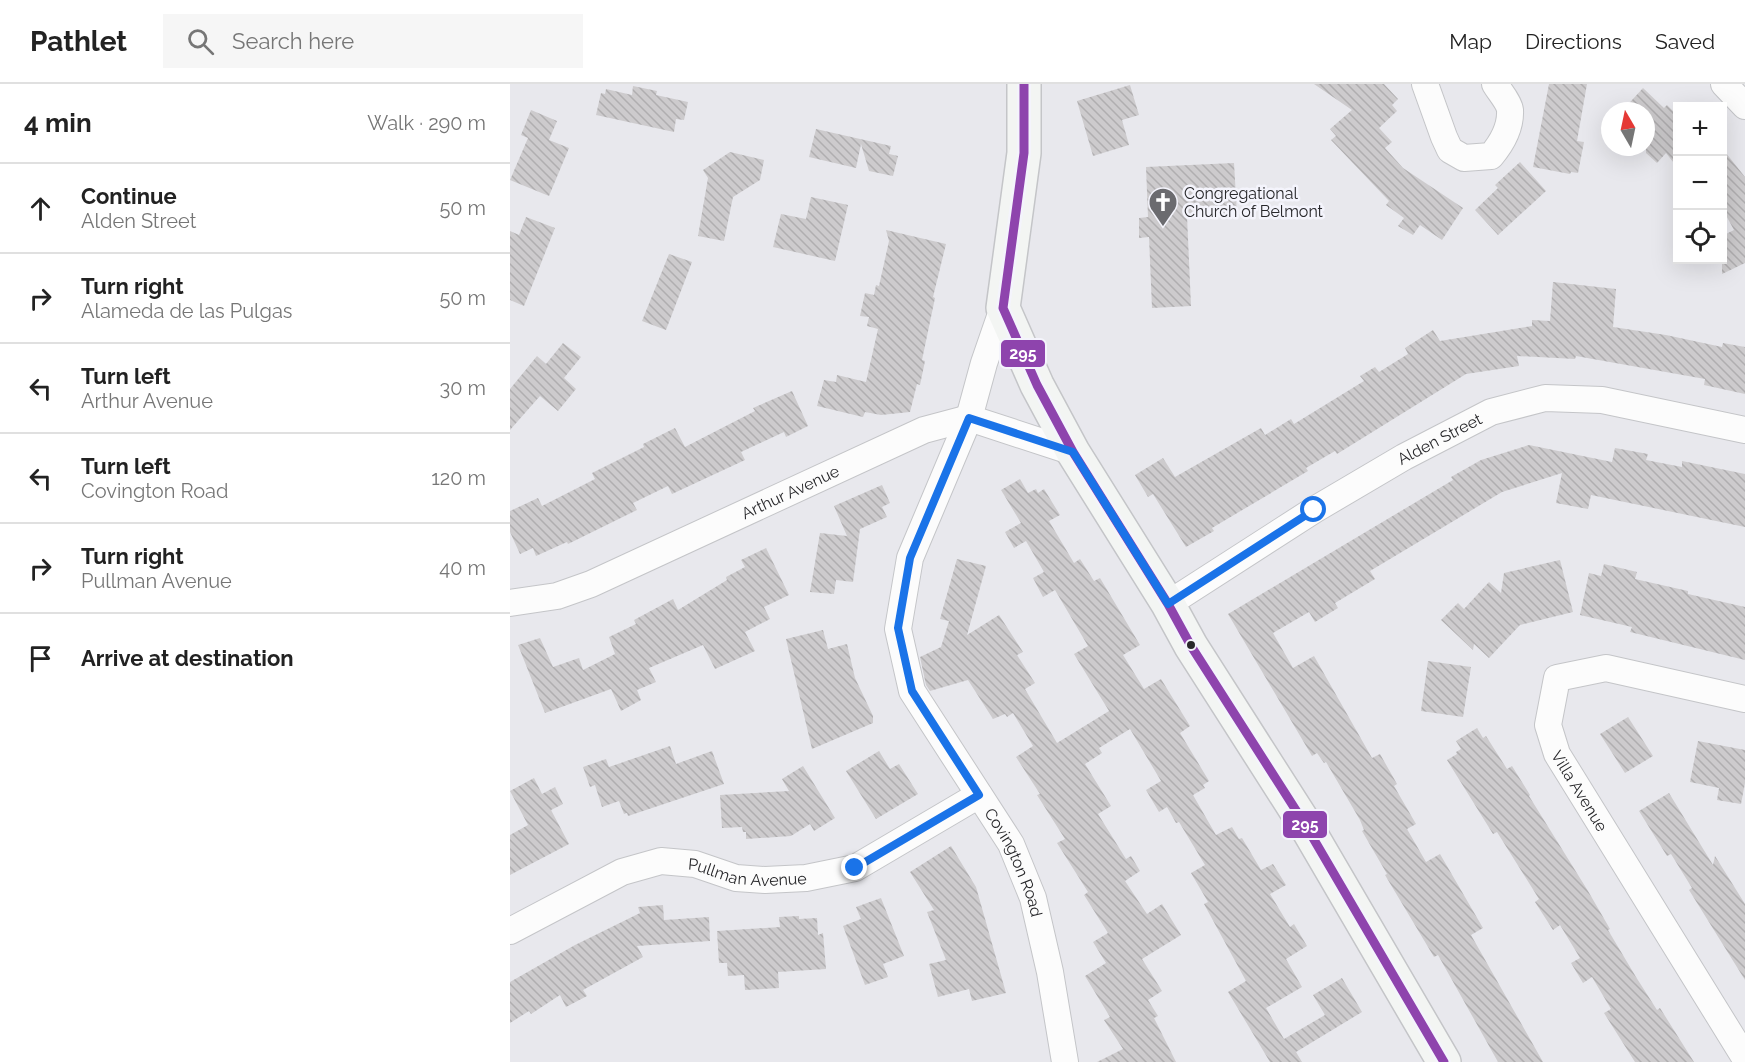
<!DOCTYPE html>
<meta charset="utf-8">
<style>
:root{--surface:#fff;--page:#f6f6f6;--text:#222;--muted:#767676;--line:#e0e0e0}
body{margin:0;font-family:Raleway,sans-serif;background:var(--page);color:var(--text)}
.controls{position:absolute;right:18px;top:18px;display:grid;overflow:hidden;border-radius:0px;box-shadow:0 6px 24px #0002}
.controls button{width:54px;height:54px;display:grid;place-items:center;padding:0;border:0;border-bottom:2px solid var(--line);background:var(--surface);color:var(--text);font:30px sans-serif}
.compass{position:absolute;left:1091px;top:18px;width:54px;height:54px;border-radius:50%;background:var(--surface);box-shadow:0 6px 24px #0002;rotate:351deg}
.stop{position:absolute;width:18px;height:18px;margin:-14px;border:4px solid #1a73e8;border-radius:50%;background:#fff}
.stop.end{background:#1a73e8;border-color:#fff;box-shadow:0 2px 6px #0008}
.list{margin:0;padding:0;list-style:none}
h2{display:flex;justify-content:space-between;align-items:center;height:78px;margin:0;padding:0 24px;font-size:26px}
h2 small{font-size:20px;font-weight:400;color:var(--muted)}
.list li{display:grid;grid-template-columns:39px 1fr auto;gap:18px;align-items:center;box-sizing:border-box;height:90px;padding:0 24px;border-top:2px solid var(--line)}
.list b{display:block;font-size:22px;white-space:nowrap}
.list p{margin:0;font-size:20px;white-space:nowrap;color:var(--muted)}
.list em{font-size:20px;font-style:normal;color:var(--muted)}
.icon{flex:none;width:33px;height:33px;fill:none;stroke:currentColor;stroke-width:2;stroke-linecap:round;stroke-linejoin:round}
.map{position:relative;flex:none;width:1235px;height:978px;overflow:hidden}
header{display:flex;align-items:center;gap:36px;box-sizing:border-box;height:84px;padding:0 30px;background:var(--surface);border-bottom:2px solid var(--line)}
header strong{font-size:28px}
nav{display:flex;gap:33px;margin-inline-start:auto;font-size:21px}
.search{width:420px;height:54px;background:var(--page);display:flex;align-items:center;gap:15px;box-sizing:border-box;padding:0 21px;border-radius:0px;color:var(--muted);font-size:22px}
main{display:flex}
aside{flex:1;background:var(--surface)}
.map>svg:first-child{display:block}
</style>
<header>
<strong>Pathlet</strong>
<div class="search"><svg class="icon" aria-label="search" viewBox="0 0 24 24"><circle cx="10" cy="10" r="6"/><path d="M15 15l6 6"/></svg>Search here</div>
<nav><a>Map</a><a>Directions</a><a>Saved</a></nav>
</header>
<main>
<aside>
<h2>4 min<small>Walk · 290 m</small></h2>
<ul class="list">
<li><svg class="icon" aria-label="ahead" viewBox="0 0 24 24"><path d="M12 20V5M6 11l6-6 6 6"/></svg><div><b>Continue</b><p>Alden Street</p></div><em>50 m</em></li>
<li><svg class="icon" aria-label="right" viewBox="0 0 24 24"><path d="M7 20v-9h11M14 6l5 5-5 5"/></svg><div><b>Turn right</b><p>Alameda de las Pulgas</p></div><em>50 m</em></li>
<li><svg class="icon" aria-label="left" viewBox="0 0 24 24"><path d="M17 20v-9H6M10 6l-5 5 5 5"/></svg><div><b>Turn left</b><p>Arthur Avenue</p></div><em>30 m</em></li>
<li><svg class="icon" aria-label="left" viewBox="0 0 24 24"><path d="M17 20v-9H6M10 6l-5 5 5 5"/></svg><div><b>Turn left</b><p>Covington Road</p></div><em>120 m</em></li>
<li><svg class="icon" aria-label="right" viewBox="0 0 24 24"><path d="M7 20v-9h11M14 6l5 5-5 5"/></svg><div><b>Turn right</b><p>Pullman Avenue</p></div><em>40 m</em></li>
<li><svg class="icon" aria-label="arrive" viewBox="0 0 24 24"><path d="M6 21V4h12l-3 4 3 4H6"/></svg><div><b>Arrive at destination</b></div></li>
</ul>
</aside>
<div class="map">
<svg width="1235" height="978" viewBox="0 0 1235 978">
<defs>
<pattern id="building-back-hatch" width="6" height="6" patternUnits="userSpaceOnUse" patternTransform="scale(1.5)"><rect width="6" height="6" fill="#cdcbcd"/><path d="M-1 5l2 2M0 0l6 6M5-1l2 2" fill="none" stroke="#b0aeb0"/></pattern>
</defs>
<rect width="100%" height="100%" fill="#e8e8ed"/>
<g fill="url(#building-back-hatch)">
<path d="M804,0h70l14,15 -6,6 5,6 -18,17 13,14 -7,6 18,20 60,40 -21,32 -22,-15 -7,10 -15,-9 6,-8 -18,-13 3,-4 -58,-61 5,-4 -6,-7 22,-19z"/>
<path d="M1039,0h38l-10,57 7,1 -6,31 -7,-1 -1,2 -37,-7z"/>
<path d="M620,1l9,30 -17,5 7,25 -36,11 -16,-55z"/>
<path d="M123,2l24,5 -1,4 32,7 -4,18 -8,-1 -2,13 -78,-17 5,-22 4,1 1,-5 26,6z"/>
<path d="M1133,4l21,20 3,-3 10,10v52l-11,-14 -9,10 -11,-10v-42h-24z"/>
<path d="M21,26l26,11 -8,19 20,8 -20,48 -39,-16 18,-42 -7,-3z"/>
<path d="M306,45l75,17 -2,8 9,2 -5,20 -24,-5 -8,-27 -5,24 -47,-11z"/>
<path d="M1212,64l23,29v86l-23,11v-38l12,-6 -12,-22z"/>
<path d="M220,68l34,8 -4,20 -27,17 -9,44 -26,-5 10,-58 -5,-8z"/>
<path d="M1010,78l26,29 -48,44 -23,-25 23,-22 -3,-3z"/>
<path d="M724,79l3,51 -50,2 4,90 -39,2 -3,-71 -10,1v-20l9,-1 -2,-50z"/>
<path d="M301,113l37,8 -13,56 -62,-14 8,-33 25,5z"/>
<path d="M16,133l29,11 -31,78 -14,-6v-69l9,4z"/>
<path d="M376,146l60,14 -13,53 2,1 -13,62 3,1 -5,24 -3,-1 -7,28 -29,3 -16,-3 -2,5 -46,-11 7,-26 12,2 1,-7 29,7 12,-53 -11,-3 2,-9 -9,-1 5,-23 9,2 2,-10 3,1 10,-45z"/>
<path d="M159,170l23,8 -26,68 -24,-9z"/>
<path d="M1043,198l63,7 -3,38 53,8 56,12 1,-4 22,4v47l-41,-9 1,-6 -129,-23 -1,3 -58,-3 2,10 -53,8 -129,80 -2,-3 -29,17 2,3 -96,57 2,3 -28,16 -33,-53 -5,3 -13,-22 28,-17 12,19 86,-49 4,7 26,-16 3,5 70,-43 -4,-5 15,-9 4,5 29,-18 -3,-6 28,-18 7,11 92,-15v-6l18,1z"/>
<path d="M53,259l18,14 -17,21 12,11 -18,22 -18,-15 -30,34v-41l27,-33 9,8z"/>
<path d="M282,307l16,35 -22,11 -2,-5 -43,20 4,8 -73,34 -4,-8 -35,17 4,7 -69,34 -1,-2 -31,14 -3,-8 -13,6 -10,-22v-21l28,-13 4,8 53,-27 -3,-6 52,-26 -1,-3 32,-16 10,19 70,-36 -2,-3z"/>
<path d="M1019,361l83,17 3,-14 33,6 -2,6 36,7v-6l63,13v53l-154,-32 -3,14 -32,-6 6,-30 -60,19 -132,79 5,8 -40,24 3,5 -23,14 -6,-10 -36,21 20,35 21,-12 58,102 8,-4 17,30 -3,2 22,38 -9,5 19,33 14,-8 43,74 -12,7 72,127h-45l-60,-107 -4,2 -49,-82 2,-1 -25,-43 2,-1 -4,-10 -34,-58 -2,1 -7,-10 -5,3 -84,-142 225,-134 -2,-3 30,-17z"/>
<path d="M510,395l8,14 8,-4 2,4 6,-4 16,26 -11,6 25,42 6,-4 14,22 6,-3 40,67 -17,10 21,34 17,-10 29,47 -10,7 29,48 -6,4 2,3 -12,7 23,40 16,-8 7,12 3,-1 19,32 12,-6 13,21 -16,9 20,33 4,-3 13,22 -21,13 16,28 -36,21 18,31 41,-24 -12,-20 29,-17 20,34 -66,40 6,10h-32l-42,-70 18,-11 -42,-77 4,-2 -17,-29 14,-8 -26,-43 -3,1 -9,-16 -8,5 -13,-22 15,-9 -31,-52 -31,19 3,5 -17,11 26,42 -13,8 28,45 5,-3 9,15 -15,10 22,33 15,-10 19,31 -39,24 20,32 -14,9 10,16 -4,2 22,44h-79l26,-13 -19,-29 6,-3 -25,-41 21,-13 -13,-21 15,-9 -24,-38 4,-3 -31,-49 8,-4 -28,-44 3,-1 -24,-37 17,-11 -20,-33 -6,4 -2,-3 -12,5 -25,-39 -38,11 -4,-6 -6,-28 21,-10 8,-26 -9,-2 17,-60 29,7 -19,69 32,-20 24,37 -6,3 18,28 -10,6 32,54 52,-32 -35,-57 14,-8 -33,-56 -12,7 -10,-19 11,-6 -18,-31 -12,7 -9,-16 16,-9 -20,-33z"/>
<path d="M372,401l8,18 -8,4 5,10 -27,12 -7,53 -17,-2 -2,14 -24,-2 10,-59 27,3 -13,-30z"/>
<path d="M256,464l23,47 -25,12 6,12 -25,13 10,19 -40,18 -12,-24 -54,23 7,14 -19,8 4,10 -20,11 -10,-22 -66,24 -27,-68 22,-7 13,29 26,-9 4,12 32,-16 -6,-17 27,-13 -2,-4 39,-21 5,11 49,-30 -1,-3 19,-10 -4,-7z"/>
<path d="M1050,476l13,52 -53,13 -31,33 -15,-14 -1,6 -32,-30 17,-17 6,6 25,-27 12,11 3,-20z"/>
<path d="M1094,480l33,8 -2,7 53,12v3l57,13v53l-115,-28 2,-5 -52,-12 9,-42 12,3z"/>
<path d="M313,546l5,19 19,-5 8,34 18,38v7l-61,26 -26,-110z"/>
<path d="M918,577l43,6 -8,50 -42,-6z"/>
<path d="M1118,633l25,39 -28,17 -25,-39z"/>
<path d="M967,644l6,10 3,-2 21,33 5,-3 18,29 -1,1 59,95 22,38 -2,1 28,47 21,33 3,-2 34,54h-59l-31,-49 7,-4 -19,-32 -9,6 -12,-20 9,-5 -20,-33 -7,5 -18,-28 4,-3 -42,-67 -4,2 -46,-74 10,-6 -1,-2 5,-3 -5,-8z"/>
<path d="M1188,657l47,9v33l-4,21 -24,-4 2,-12 -29,-6z"/>
<path d="M160,662l6,18 36,-13 12,33 -96,32 -1,-3 -3,1 -5,-13 -17,6 -7,-22 -5,2 -7,-20 23,-8 3,8z"/>
<path d="M369,667l11,18 9,-5 19,30 -42,25 -30,-48z"/>
<path d="M293,682l32,52 -21,13 -4,-7 -19,12 -45,3v-7h-3l-1,-5 -20,1 -2,-33 69,-4 -7,-12z"/>
<path d="M24,694l8,16 13,-7 8,17 -12,6 18,34 -59,31v-40l18,-10 -18,-34z"/>
<path d="M1159,709l44,72 2,-9 30,48v76l-56,-90 3,-2 -21,-34 -4,2 -28,-45z"/>
<path d="M441,762l25,41 30,106 -34,8 -3,-12 -31,8 -9,-33 17,-4 -19,-48 7,-2 -24,-38z"/>
<path d="M371,814l23,58 -21,8 5,13 -23,8 -22,-59 18,-7 -5,-12z"/>
<path d="M153,821l1,15 45,-3 1,24 -73,5 6,11 -60,33 4,6 -21,11 -6,-12 -29,19 -2,-3 -19,12v-41l65,-37 65,-32 -2,-6z"/>
<path d="M289,832v3l18,-1 1,17 5,-2 3,36 -48,3 1,16 -34,2 -1,-15 -16,1 -1,-13h-8l-2,-32 63,-4 -1,-10z"/>
</g>
<g fill="none" stroke-linecap="round" stroke-linejoin="round">
<g stroke="#c4c5c8" stroke-width="28">
<g id="street">
<path d="M915,0l19,53 6,13 14,8 27,-2c11,-13 20,-28 19,-46 -1,-8 -11,-19 -15,-26"/>
<path d="M1214,0l21,22"/>
<path id="s1" d="M493,224l-19,55 -15,55 -59,140 -12,71 14,62 99,153 22,54 17,74 15,90"/>
<path id="s2" d="M0,519l47,-7 34,-12 333,-154 45,-12 104,34"/>
<path id="s3" d="M658,520l146,-94 90,-53 87,-45 54,-14 57,2 143,30"/>
<path id="s4" d="M1235,615l-139,-31 -49,10 -9,47 9,29 188,304"/>
<path id="s5" d="M0,847l112,-59 39,-11 34,3 41,14 29,2 41,-2 49,-10 124,-73"/>
</g>
</g>
<g stroke="#c4c5c8" stroke-width="36">
<path id="secondary" d="M514,0v69l-21,155 34,77 36,67 95,152 23,42 115,180 138,236"/>
</g>
<use href="#street" stroke="#fcfcfc" stroke-width="26"/>
<use href="#secondary" stroke="#f3f5f3" stroke-width="33"/>
<g stroke="#f4f4fc" stroke-width="14">
<path id="bus-1" d="M514,0v69l-21,155 34,77 36,67 95,152 23,42 115,180 138,236"/>
</g>
<use href="#bus-1" stroke="#8e44ad" stroke-width="9"/>
</g>
<g fill="none" stroke-linecap="round" stroke-linejoin="round">
<path stroke="#1a73e8" stroke-width="8" d="M345,784l124,-73 -67,-104 -14,-63 12,-70 59,-140 104,34 95,152 146,-94"/>
</g>
<defs>
<g id="church-pin" transform="scale(1.5)"><path d="M0 17L-7.5 6A9.5 9.5 0 1 1 7.5 6Z" fill="#6b6b6f" stroke="#f4f4fc"/><path d="M-1.2-6h2.4v3.5h3.3v2.4h-3.3V6h-2.4V-.1h-3.3v-2.4h3.3Z" fill="#fff"/></g>
</defs>
<g fill-rule="evenodd">
<use href="#church-pin" x="653" y="118"/>
</g>
<circle fill="#28282b" stroke="#f4f4fc" stroke-width="2" cx="681" cy="561" r="5"/>
<g text-anchor="middle" stroke-width="5" stroke-linejoin="round" paint-order="stroke">
<g font-size="16" fill="#28282b" stroke="#f4f4fc" text-anchor="start">
<text x="674" y="115">Congregational<tspan x="674" dy="18">Church of Belmont</tspan></text>
</g>
<g font-size="16" fill="#28282b" stroke="#f4f4fc">
<text dy="6" stroke="none"><textPath href="#s3" startOffset="318">Alden Street</textPath></text>
<text dy="6" stroke="none"><textPath href="#s2" startOffset="303">Arthur Avenue</textPath></text>
<text dy="6" stroke="none"><textPath href="#s4" startOffset="314">Villa Avenue</textPath></text>
<text dy="6" stroke="none"><textPath href="#s1" startOffset="603">Covington Road</textPath></text>
<text dy="6" stroke="none"><textPath href="#s5" startOffset="255">Pullman Avenue</textPath></text>
</g>
</g>
<g stroke="#f4f4fc" stroke-width="2">
<rect x="490" y="255" width="46" height="29" rx="6" fill="#8e44ad"/>
<rect x="772" y="726" width="46" height="29" rx="6" fill="#8e44ad"/>
</g>
<g font-size="16" text-anchor="middle" font-weight="bold" fill="#fff">
<text x="513" y="275">295</text>
<text x="795" y="746">295</text>
</g>
</svg>
<div class="controls">
<button>+</button>
<button>−</button>
<button><svg class="icon" aria-label="locate" viewBox="0 0 24 24"><circle cx="12" cy="12" r="6"/><path d="M12 2v4M12 18v4M2 12h4M18 12h4"/></svg></button>
</div>
<svg class="compass" viewBox="-18 -18 36 36"><path d="M0-13l5 13h-10z" fill="#e53935"/><path d="M0 13l5-13h-10z" fill="#767676"/></svg>
<div class="stop" style="left:804px;top:426px"></div>
<div class="stop end" style="left:345px;top:784px"></div>
</div>
</main>
